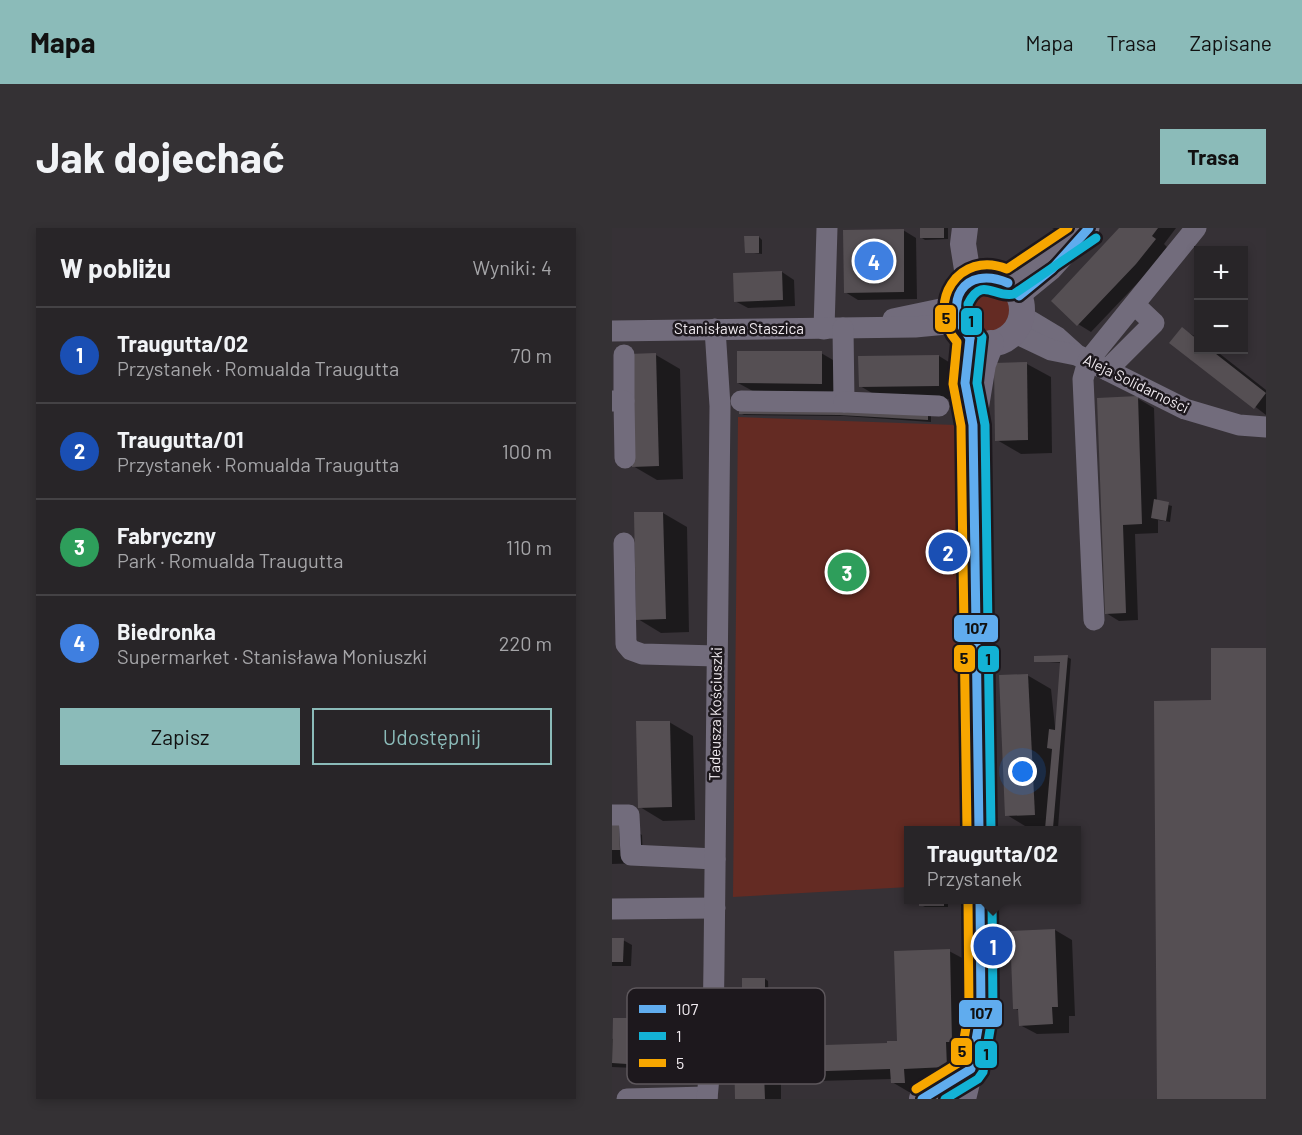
<!DOCTYPE html>
<html lang="pl">
<meta charset="utf-8">
<style>
:root{--surface:#282528;--page:#343134;--text:#f1f3f6;--muted:#a5a5a8;--line:#444245;--accent:#8bbbb9}
body{margin:0;font-family:Barlow,sans-serif;background:var(--page);color:var(--text)}
.controls{position:absolute;right:18px;top:18px;display:grid;overflow:hidden;border-radius:0px;box-shadow:0 3px 9px #0003}
.controls button{width:54px;height:54px;display:grid;place-items:center;padding:0;border:0;border-bottom:2px solid var(--line);background:var(--surface);color:var(--text);font:30px sans-serif}
.you{position:absolute;left:411px;top:544px;width:21px;height:21px;margin:-15px;border:4px solid #fff;border-radius:50%;background:#1a73e8;box-shadow:0 0 0 9px #1a73e833}
.badge{display:grid;place-items:center;width:39px;height:39px;border-radius:50%;background:var(--accent);color:#fff;font-size:20px;font-weight:700}
.pin{position:absolute;translate:-50% -50%;border:3px solid #fff;box-shadow:0 2px 6px #0006}
.popup{position:absolute;left:292px;top:598px;width:177px;height:78px;box-sizing:border-box;display:grid;place-content:center;border-radius:0px;background:var(--surface);filter:drop-shadow(0 2px 4px #0005);font-size:20px;white-space:nowrap;color:var(--muted)}
.popup b{font-size:22px;color:var(--text)}
.popup::after{content:'';position:absolute;left:50%;top:100%;margin-left:-12px;border:12px solid transparent;border-top-color:var(--surface)}
.list{margin:0;padding:0;list-style:none}
h2{display:flex;justify-content:space-between;align-items:center;height:78px;margin:0;padding:0 24px;font-size:26px}
h2 small{font-size:20px;font-weight:400;color:var(--muted)}
.list li{display:grid;grid-template-columns:39px 1fr auto;gap:18px;align-items:center;box-sizing:border-box;height:96px;padding:0 24px;border-top:2px solid var(--line)}
.list b{display:block;font-size:22px;white-space:nowrap}
.list p{margin:0;font-size:20px;white-space:nowrap;color:var(--muted)}
.list em{font-size:20px;font-style:normal;color:var(--muted)}
.actions{display:flex;gap:12px;padding:18px 24px}
.actions a{flex:1;padding:14px 0;border:2px solid var(--accent);border-radius:0px;text-align:center;font-size:21px;color:var(--accent)}
.actions .main{background:var(--accent);color:#111}
.map{position:relative;flex:none;width:654px;height:871px;overflow:hidden;border-radius:0px}
header{display:flex;align-items:center;gap:36px;box-sizing:border-box;height:84px;padding:0 30px;background:var(--accent);color:#111}
header strong{font-size:28px}
nav{display:flex;gap:33px;margin-inline-start:auto;font-size:21px}
.intro{display:flex;align-items:center;justify-content:space-between;box-sizing:border-box;height:144px;padding:0 36px}
h1{margin:0;font-size:42px}
.button{padding:15px 27px;border-radius:0px;background:var(--accent);color:#111;font-size:21px;font-weight:700}
main{display:flex;gap:36px;padding:0 36px}
aside{flex:1;background:var(--surface);border-radius:0px;box-shadow:0 3px 9px #0003}
.map>svg:first-child{display:block}
</style>
<header>
<strong>Mapa</strong>
<nav><a>Mapa</a><a>Trasa</a><a>Zapisane</a></nav>
</header>
<div class="intro"><h1>Jak dojechać</h1><a class="button">Trasa</a></div>
<main>
<aside>
<h2>W pobliżu<small>Wyniki: 4</small></h2>
<ul class="list">
<li><span class="badge" style="background:#1a4fb4">1</span><div><b>Traugutta/02</b><p>Przystanek · Romualda Traugutta</p></div><em>70 m</em></li>
<li><span class="badge" style="background:#1a4fb4">2</span><div><b>Traugutta/01</b><p>Przystanek · Romualda Traugutta</p></div><em>100 m</em></li>
<li><span class="badge" style="background:#2e9e5b">3</span><div><b>Fabryczny</b><p>Park · Romualda Traugutta</p></div><em>110 m</em></li>
<li><span class="badge" style="background:#3f7fe0">4</span><div><b>Biedronka</b><p>Supermarket · Stanisława Moniuszki</p></div><em>220 m</em></li>
</ul>
<div class="actions"><a class="main">Zapisz</a><a>Udostępnij</a></div>
</aside>
<div class="map">
<svg width="654" height="871" viewBox="0 0 654 871">
<rect width="100%" height="100%" fill="#363136"/>
<g fill="#642b23">
<circle cx="377" cy="82" r="22"/>
<path d="M126,189l218,8 5,405h-52v57l-176,10z"/>
</g>
<g fill="#0007">
<path d="M310,0h26v11l-23,1 -3,-2z"/>
<path d="M440,0h29l-5,11z"/>
<path d="M509,0h55l-12,16 3,3 -18,24 -58,61 -13,-8z"/>
<path d="M291,2l13,8 1,61 -59,1 -13,-8z"/>
<path d="M147,9l3,3v14l-16,-2z"/>
<path d="M170,44l12,8 1,26 -47,2 -13,-7z"/>
<path d="M570,101l16,9v12h17l51,40v25l-95,-73z"/>
<path d="M209,125l24,14v29h-83l-24,-13z"/>
<path d="M44,127l24,14 3,110 -26,1 -24,-14z"/>
<path d="M327,128l23,14 1,29 -79,1 -24,-14z"/>
<path d="M415,136l24,13 1,76 -31,1 -24,-14z"/>
<path d="M525,170l17,10 3,94 15,4 -2,16 -12,-2v13l-23,1 3,86 -19,1 -13,-8z"/>
<path d="M128,180l191,8v6l-87,-6 -100,-1 -4,-2z"/>
<path d="M51,285l24,14 2,105 -28,1 -23,-14 -3,-105z"/>
<path d="M455,429l4,2 -13,169 -28,1 -23,-14 20,-140 24,14 5,47 6,-73 -26,-2z"/>
<path d="M57,494l24,14 2,84 -32,1 -23,-14z"/>
<path d="M0,593h7l23,14 1,28 -31,1z"/>
<path d="M309,672h27v7h-23l-4,-2z"/>
<path d="M443,702l17,10 3,76h-6v17l-32,1 -17,-9v-14l-6,-3z"/>
<path d="M0,712h11l9,5 -1,21h-19z"/>
<path d="M337,723l17,9 3,91 -6,25 -42,2v14h-12l-17,-10v-3l-111,3v17h-44l-2,-50 154,-4 9,-3z"/>
<path d="M153,751l3,2 1,32 -26,-2z"/>
<path d="M60,788l9,5v12l5,3v6h-5l-1,15 -45,-1v12l-23,-1v-28l42,-19z"/>
</g>
<g fill="#554f53">
<rect x="308" y="0" width="24" height="10"/>
<path d="M507,0h39l-6,8 4,3 -20,25 -59,62 -26,-25z"/>
<path d="M292,1v63l-60,1 -1,-63z"/>
<path d="M132,8h15v17h-14z"/>
<path d="M170,43l1,29 -49,2 -1,-29z"/>
<path d="M570,99l16,13v10h13l55,43 -12,16 -85,-66z"/>
<path d="M125,123h85v33l-85,-1z"/>
<path d="M44,125l3,113 -27,1 -3,-113z"/>
<path d="M327,127v31l-80,1 -1,-31z"/>
<path d="M415,134l1,78 -33,1 -1,-78z"/>
<path d="M526,168l4,128 -19,1 3,88 -21,1 -8,-216z"/>
<path d="M127,178l189,7v7l-89,-5 -100,-1z"/>
<path d="M542,271l15,3 -3,19 -15,-3z"/>
<path d="M22,284h29l3,107 -30,1z"/>
<path d="M599,420h55v451h-109l-3,-398 57,-1z"/>
<path d="M456,427l-15,173 -8,1 7,-80 -5,-1 2,-19 6,1 5,-68h-26v-6z"/>
<path d="M416,446l7,141 -30,1 -6,-141z"/>
<path d="M24,493h34l2,86 -34,1z"/>
<path d="M0,592h7l1,30h-8z"/>
<rect x="307" y="672" width="25" height="6"/>
<path d="M443,701l3,78h-6l1,17 -34,2 -1,-17h-5l-3,-78z"/>
<path d="M0,710h12l-1,24h-11z"/>
<path d="M338,721l2,93h-6l1,25 -43,2 1,14h-14l-1,-14 -126,4 1,26h-30l-1,-51 153,-5v-2h10l-3,-90z"/>
<rect x="130" y="750" width="23" height="34"/>
<path d="M40,787h21v14h5v9h-5l-1,15 -45,-1v12l-15,-1 1,-45h40z"/>
</g>
<g fill="none" stroke-linecap="round" stroke-linejoin="round">
<g stroke="#726c7c" stroke-width="21">
<path d="M396,55l56,-38"/>
<path d="M407,68l33,-27 37,-41"/>
<path d="M410,88l35,21 20,18 108,54 54,16 27,2"/>
<path d="M281,91l62,-13"/>
<path d="M212,101l3,-101"/>
<path d="M0,103l303,-4 42,-4"/>
<path d="M401,104l38,18 25,5"/>
<path d="M12,127v46"/>
<path d="M495,142l47,-47 -19,-18"/>
<path d="M0,173h12l1,57"/>
<path d="M129,173l103,1 -1,-74"/>
<path d="M232,174l95,4"/>
<path d="M12,315l2,101 5,6 11,4 75,2"/>
<path d="M482,392l-11,-241 5,-18 108,-133"/>
<path d="M0,587h17l2,40 84,4"/>
<path d="M0,681l103,-1"/>
<path d="M15,871l80,-2"/>
<path d="M95,871l6,-66 1,-69 6,-558 -5,-77"/>
</g>
<g stroke="#726b7c" stroke-width="26">
<path d="M353,0l-2,16 6,38"/>
<circle cx="376" cy="82" r="34"/>
<path d="M367,602l-6,-405 10,-61 8,-21"/>
<path d="M310,871l49,-30"/>
<path d="M351,871l16,-66 2,-22 -1,-111"/>
</g>
<g stroke="#1d181d" stroke-width="14">
<g id="bus-1">
<path d="M407,68l33,-27 37,-41"/>
<path d="M358,110l-5,45 8,42 6,405"/>
<path d="M358,110c-30,-35 -6,-74 38,-55"/>
<path d="M310,871l49,-30 10,-58 -1,-111"/>
</g>
</g>
<g stroke="#1d181d" stroke-width="14">
<g id="bus-2">
<path d="M379,602l-6,-405 -8,-42 5,-46 -12,-17 -2,-16c14,-29 27,-5 46,-10l82,-56"/>
<path d="M333,871l33,-20 5,-7 10,-60 -1,-112"/>
</g>
</g>
<g stroke="#1d181d" stroke-width="14">
<g id="bus-3">
<path d="M355,602l-6,-404 -8,-42 4,-42c-33,-38 2,-93 50,-73l61,-41"/>
<path d="M304,861l44,-27 9,-52 -1,-110"/>
</g>
</g>
<use href="#bus-1" stroke="#60acee" stroke-width="9"/>
<use href="#bus-2" stroke="#13b2d5" stroke-width="9"/>
<use href="#bus-3" stroke="#f7a600" stroke-width="9"/>
</g>
<g text-anchor="middle" stroke-width="5" stroke-linejoin="round" paint-order="stroke">
<g font-size="15" fill="#f1ebf0" stroke="#1d181d">
<text x="127" y="106">Stanisława Staszica</text>
<text transform="translate(524 156) rotate(26)" y="5">Aleja Solidarności</text>
<text transform="translate(104 486) rotate(-89)" y="5">Tadeusza Kościuszki</text>
</g>
</g>
<rect x="15" y="760" width="198" height="96" rx="9" fill="#1d181d" stroke="#5d575c" stroke-width="1.5"/>
<rect x="27" y="777" width="27" height="8" fill="#60acee"/>
<rect x="27" y="804" width="27" height="8" fill="#13b2d5"/>
<rect x="27" y="831" width="27" height="8" fill="#f7a600"/>
<g font-size="16" fill="#f1ebf0">
<text x="64" y="787">107</text>
<text x="64" y="814">1</text>
<text x="64" y="841">5</text>
</g>
<g stroke="#1d181d" stroke-width="2">
<rect x="322" y="76" width="23" height="29" rx="6" fill="#f7a600"/>
<rect x="348" y="79" width="23" height="29" rx="6" fill="#13b2d5"/>
<rect x="341" y="386" width="46" height="29" rx="6" fill="#60acee"/>
<rect x="341" y="416" width="23" height="29" rx="6" fill="#f7a600"/>
<rect x="365" y="417" width="23" height="28" rx="6" fill="#13b2d5"/>
<rect x="346" y="771" width="45" height="29" rx="6" fill="#60acee"/>
<rect x="338" y="809" width="23" height="29" rx="6" fill="#f7a600"/>
<rect x="362" y="812" width="24" height="29" rx="6" fill="#13b2d5"/>
</g>
<g font-size="16" text-anchor="middle" font-weight="bold" fill="#111">
<text x="334" y="96">5</text>
<text x="359" y="99">1</text>
<text x="364" y="406">107</text>
<text x="352" y="436">5</text>
<text x="376" y="437">1</text>
<text x="369" y="791">107</text>
<text x="350" y="829">5</text>
<text x="374" y="832">1</text>
</g>
</svg>
<div class="controls">
<button>+</button>
<button>−</button>
</div>
<div class="you"></div>
<div class="pin badge" style="left:381px;top:718px;background:#1a4fb4">1</div>
<div class="popup"><b>Traugutta/02</b>Przystanek</div>
<div class="pin badge" style="left:336px;top:324px;background:#1a4fb4">2</div>
<div class="pin badge" style="left:235px;top:344px;background:#2e9e5b">3</div>
<div class="pin badge" style="left:262px;top:33px;background:#3f7fe0">4</div>
</div>
</main>
